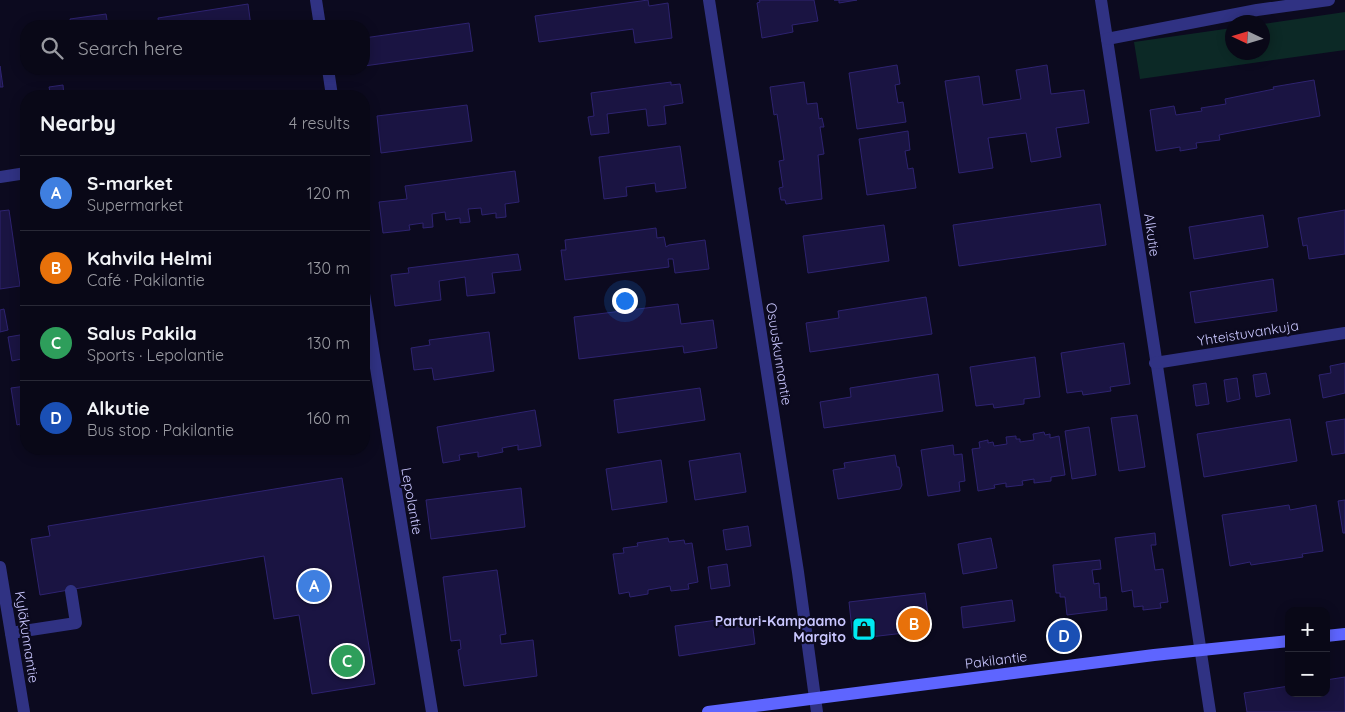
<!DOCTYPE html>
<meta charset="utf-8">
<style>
:root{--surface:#090817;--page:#171624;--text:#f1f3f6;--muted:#999aa1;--line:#292936;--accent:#ea580c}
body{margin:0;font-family:Quicksand,sans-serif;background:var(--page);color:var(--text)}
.controls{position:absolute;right:15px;bottom:15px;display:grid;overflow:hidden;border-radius:10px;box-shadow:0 2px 12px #0003}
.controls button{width:45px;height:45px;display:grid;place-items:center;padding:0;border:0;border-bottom:1px solid var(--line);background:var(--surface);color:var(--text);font:25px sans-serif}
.compass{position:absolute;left:1225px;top:15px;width:45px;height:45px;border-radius:50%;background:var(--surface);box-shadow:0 2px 12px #0003;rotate:274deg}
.you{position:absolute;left:624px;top:300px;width:18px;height:18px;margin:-12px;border:4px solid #fff;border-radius:50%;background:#1a73e8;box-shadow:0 0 0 8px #1a73e833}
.badge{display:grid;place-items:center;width:32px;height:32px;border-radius:50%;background:var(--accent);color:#fff;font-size:16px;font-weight:700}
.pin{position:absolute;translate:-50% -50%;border:2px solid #fff;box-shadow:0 1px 5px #0006}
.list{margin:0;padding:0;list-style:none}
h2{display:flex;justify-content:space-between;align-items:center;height:65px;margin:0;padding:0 20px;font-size:21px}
h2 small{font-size:16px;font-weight:400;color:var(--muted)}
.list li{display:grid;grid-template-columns:32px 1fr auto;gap:15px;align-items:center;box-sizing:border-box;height:75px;padding:0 20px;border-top:1px solid var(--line)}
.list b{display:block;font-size:19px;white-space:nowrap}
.list p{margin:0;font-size:16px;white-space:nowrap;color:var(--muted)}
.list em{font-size:16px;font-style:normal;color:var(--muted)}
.icon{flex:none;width:28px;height:28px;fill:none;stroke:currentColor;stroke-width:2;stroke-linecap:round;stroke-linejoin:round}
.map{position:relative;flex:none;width:1345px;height:712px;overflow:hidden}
.search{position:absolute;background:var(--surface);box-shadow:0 2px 12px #0003;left:20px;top:20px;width:350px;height:55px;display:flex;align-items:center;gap:12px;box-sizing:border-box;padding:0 18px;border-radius:20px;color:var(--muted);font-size:19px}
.panel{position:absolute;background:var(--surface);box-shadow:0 2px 12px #0003;left:20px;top:90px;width:350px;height:365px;border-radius:20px}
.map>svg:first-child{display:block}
</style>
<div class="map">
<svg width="1345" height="712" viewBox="0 0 1345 712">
<rect width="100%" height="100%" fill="#0c0a1f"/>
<path fill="#0c2926" d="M1345,12v38l-205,29 -6,-37 98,-14v24h30l1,-28z"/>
<g fill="#1a1442" stroke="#2e2370">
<path d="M648,0l1,6 19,-3 4,35 -37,5 -2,-14 -94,13 -4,-26z"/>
<path d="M759,0h55l4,21 -26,4 1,7 -31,6 -5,-35 3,-1z"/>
<path d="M834,0h23l-18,3v-3z"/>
<path d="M248,4l3,22h-92l-1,-8z"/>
<path d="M106,14l2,12h-37l-1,-7z"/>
<path d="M469,23l4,28 -109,15v-28z"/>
<path d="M897,65l3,19 -5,1 3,18 5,-1 3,20 -49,7 -8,-56z"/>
<path d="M1047,65l4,29 33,-4 5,33 -33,5 5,29 -30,5 -5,-29 -38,5 5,30 -34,5 -14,-92 34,-5 4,29 38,-6 -5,-29z"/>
<path d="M0,66l3,21h-3z"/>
<path d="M1314,80l6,36 -101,19 1,5 -24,3 1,5 -17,3v-4l-24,4 -6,-41 24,-4 2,9 26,-4 -1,-3 25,-4 -1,-5 49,-10 -1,-2z"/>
<path d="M671,82v3l9,-1 3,19 -19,3 2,18 -18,2 -2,-17 -39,5 2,19 -18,2 -3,-18 6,-1 -3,-23z"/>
<path d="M804,82l3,22 10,-1 2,16 3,-1 2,9h-4l4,27 -6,1 4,44 -36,5 -1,-4h-4l-2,-12 4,-1 -4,-26 5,-1 -7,-46 -3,1 -4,-28z"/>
<path d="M63,85l1,11h-13l-2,-9z"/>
<path d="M115,92l1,4h-28z"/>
<path d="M467,105l5,36 -91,12 -4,-37z"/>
<path d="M908,131l2,19 -5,1 3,18 5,-1 3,20 -49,7 -8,-56z"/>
<path d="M680,146l6,42 -30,4 -1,-9 -29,4 1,9 -23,3 -5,-42z"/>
<path d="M515,171l4,31 -14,2 1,13 -10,1v-5l-14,2 -1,-7 -13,1 2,13 -10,1v-5l-14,2 -1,-8 -13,2 1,13 -10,1v-5l-14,2 1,5 -27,3 -4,-31 28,-3 -2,-13z"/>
<path d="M1100,204l6,41 -147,21 -6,-41z"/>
<path d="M9,210l11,76 -20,3v-78z"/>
<path d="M1345,210v44l-36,5 -2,-14 -4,1 -5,-28z"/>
<path d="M1263,215l5,32 -74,12 -5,-32z"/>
<path d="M884,225l5,36 -81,12 -5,-37z"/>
<path d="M656,228l1,10 7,-1 2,10 3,-2 36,-5 4,29 -34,4 -2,-14h-5l1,8 -104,13 -4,-30h5l-1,-10z"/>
<path d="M518,254l3,16 -29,3 3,20 -28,3 -2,-19 -26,4 2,19 -46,6 -4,-31 18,-2 -1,-5z"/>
<path d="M1273,279l4,32 -82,12 -5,-31z"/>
<path d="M926,297l6,37 -122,18 -4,-29 33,-5 -1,-7z"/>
<path d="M678,304l3,20 32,-4 4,28 -33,5 -1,-7 -104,13 -5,-42z"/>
<path d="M4,309l4,21 -8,2v-22z"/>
<path d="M489,332l5,39 -60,9 -2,-12 -18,2 -3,-22 19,-3 -1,-5z"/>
<path d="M26,334v24l-14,3 -4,-24z"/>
<path d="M1124,343l6,41 -20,3 1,4 -28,4 -1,-4 -15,2 -6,-40z"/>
<path d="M1035,357l5,40 -16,2v5l-30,4 -1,-4 -17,2 -6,-39z"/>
<path d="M1345,363v30l-22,5 -4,-23 12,-2 -1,-7z"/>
<path d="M1266,373l4,21 -14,3 -3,-22z"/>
<path d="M938,374l5,37 -119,17 -4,-26 31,-5 -1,-9z"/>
<path d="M1237,378l3,21 -13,3 -3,-22z"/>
<path d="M1206,383l3,21 -13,2 -3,-21z"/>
<path d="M26,386v50l-4,1 -2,-13 -3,1 -6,-37z"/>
<path d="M700,388l5,32 -87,13 -4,-33z"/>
<path d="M535,410l6,36 -23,4v-5l-16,3 1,4 -25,5v-5l-19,3 1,5 -17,3 -6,-36z"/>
<path d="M1137,415l8,52 -26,4 -8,-53z"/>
<path d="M1290,419l7,42 -93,16 -7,-43z"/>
<path d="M1345,419v34l-13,2 -6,-33z"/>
<path d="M1089,427l7,48 -24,4 -7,-48z"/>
<path d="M1044,432l1,3 5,-1v4l9,-2 6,39 -14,2v4l-17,2v-4l-12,2 1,4 -17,2v-4l-12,2 1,3 -17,3 -6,-42 8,-1 -1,-6 9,-2v3l5,-1 1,4 13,-2 -1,-7 10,-1v3h4v3l14,-2 -1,-6z"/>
<path d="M953,445l1,10 8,-1 3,27 -6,1 1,9 -32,5 -7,-46z"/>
<path d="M740,453l6,39 -51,8 -6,-39z"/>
<path d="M895,455l2,12h2l3,18 -2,4 -62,10 -5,-29 12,-2 -1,-5z"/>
<path d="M661,460l6,42 -55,8 -6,-41z"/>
<path d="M342,478l33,206 -63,10 -13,-79 -25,4 -10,-63 -224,39 -9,-56 19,-3 -2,-10z"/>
<path d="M521,488l4,39 -94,12 -5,-39z"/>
<path d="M1345,500v33h-2l-5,-32z"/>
<path d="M1289,505l1,5 26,-5 7,46 -21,3 1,3 -52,8 -1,-3 -20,4 -8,-51z"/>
<path d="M748,526l3,20 -25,4 -3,-20z"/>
<path d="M1155,533l1,12h-5l4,25 8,-1 5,33 -8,1 1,5 -18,2v-4l-9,1 -2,-17 -10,2 -7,-54z"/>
<path d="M668,538l1,4 15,-2 1,4 7,-1 6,39 -10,2 1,5 -18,2 -1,-5 -22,4v4l-18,3 -1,-5 -10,2 -6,-40 11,-1 -1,-5 15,-2 -1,-3z"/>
<path d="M991,538l6,30 -34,6 -5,-30z"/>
<path d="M1100,560l1,9 -9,1 2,14 5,-1 1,15 6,-1 1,13 -40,5 -2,-18h-5v-4h-4l-3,-28z"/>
<path d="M727,564l3,22 -19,3 -3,-22z"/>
<path d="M497,570l9,64 -6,1 1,9 32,-4 4,36 -73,10 -6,-36 3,-1 -1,-9 -9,1 -8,-64z"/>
<path d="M925,593l5,37 -77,9 -4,-37z"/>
<path d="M1012,600l3,21 -52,7 -2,-21z"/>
<path d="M717,620l1,6 34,-5 3,23 -76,12 -4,-30z"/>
<path d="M1345,677v35h-98l-3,-19 45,-7v7h37v-13z"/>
</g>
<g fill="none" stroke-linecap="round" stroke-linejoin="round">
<path stroke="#303283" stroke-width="12" d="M11,633l65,-10 -5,-32"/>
<g stroke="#303283" stroke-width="12">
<path d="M316,0l4,26"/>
<path d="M1101,0l109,712"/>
<path d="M1107,39l150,-29 72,-10"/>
<path d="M328,69l4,27"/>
<path d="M0,177l26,-4"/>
<path d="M364,294l68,418"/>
<path d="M1155,363l190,-30"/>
<path d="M0,567l24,145"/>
<path d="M815,698l2,14"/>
</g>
<path stroke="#303283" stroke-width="12" d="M709,0l89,572 17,126"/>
<g stroke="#5e65ff" stroke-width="12">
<path d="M1326,636l19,-2"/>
<path d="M708,712l446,-57 135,-14"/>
</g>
</g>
<defs>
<g id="shop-square" transform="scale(1.25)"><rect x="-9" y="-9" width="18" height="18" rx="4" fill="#00eaf2" stroke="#0c0a1f"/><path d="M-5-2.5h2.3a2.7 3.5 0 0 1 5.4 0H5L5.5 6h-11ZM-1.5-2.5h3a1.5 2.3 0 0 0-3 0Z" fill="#111"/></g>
</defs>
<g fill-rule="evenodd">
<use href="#shop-square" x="864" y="629"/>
</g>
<g text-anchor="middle" stroke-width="4.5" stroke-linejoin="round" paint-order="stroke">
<g font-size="14" fill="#cac7ff" stroke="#0c0a1f">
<text transform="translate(1152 235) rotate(82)" y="5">Alkutie</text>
<text transform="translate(1248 333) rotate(-9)" y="5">Yhteistuvankuja</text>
<text transform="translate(779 354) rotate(81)" y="5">Osuuskunnantie</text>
<text transform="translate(412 501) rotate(80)" y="5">Lepolantie</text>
<text transform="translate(27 637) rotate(81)" y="5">Kyläkunnantie</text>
<text transform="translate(996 660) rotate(-7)" y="5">Pakilantie</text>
</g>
<g font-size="14" font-weight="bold" fill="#cac7ff" stroke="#0c0a1f" text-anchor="end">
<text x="846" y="626">Parturi-Kampaamo<tspan x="846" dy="16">Margito</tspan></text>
</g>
</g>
</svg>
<div class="controls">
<button>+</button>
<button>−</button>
</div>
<svg class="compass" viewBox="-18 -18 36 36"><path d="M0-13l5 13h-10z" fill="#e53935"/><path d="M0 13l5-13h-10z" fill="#999aa1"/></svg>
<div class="you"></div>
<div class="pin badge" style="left:314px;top:586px;background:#3f7fe0">A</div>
<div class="pin badge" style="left:914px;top:624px;background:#e8710a">B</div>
<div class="pin badge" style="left:347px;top:661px;background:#2e9e5b">C</div>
<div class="pin badge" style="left:1064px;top:636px;background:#1a4fb4">D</div>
<div class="search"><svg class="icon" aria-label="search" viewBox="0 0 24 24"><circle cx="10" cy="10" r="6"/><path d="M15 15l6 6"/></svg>Search here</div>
<section class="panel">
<h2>Nearby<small>4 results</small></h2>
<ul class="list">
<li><span class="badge" style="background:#3f7fe0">A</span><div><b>S-market</b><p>Supermarket</p></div><em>120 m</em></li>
<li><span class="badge" style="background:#e8710a">B</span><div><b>Kahvila Helmi</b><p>Café · Pakilantie</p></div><em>130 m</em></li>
<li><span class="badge" style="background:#2e9e5b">C</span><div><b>Salus Pakila</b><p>Sports · Lepolantie</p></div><em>130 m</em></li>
<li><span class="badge" style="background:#1a4fb4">D</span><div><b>Alkutie</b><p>Bus stop · Pakilantie</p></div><em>160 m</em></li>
</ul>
</section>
</div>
